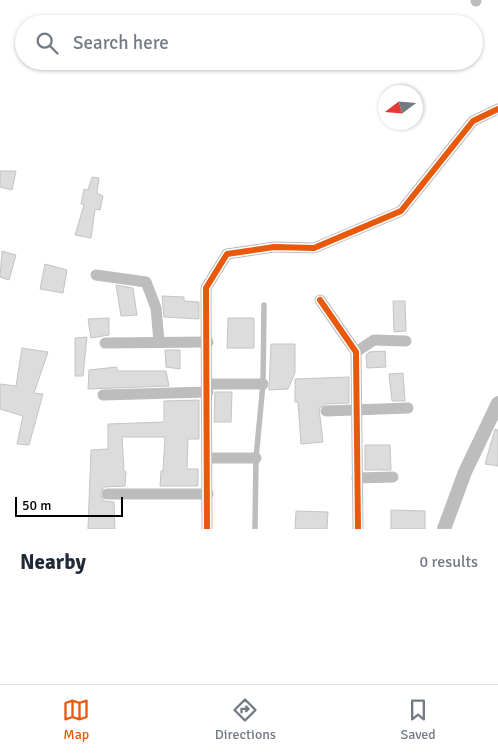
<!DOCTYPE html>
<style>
:root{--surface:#fff;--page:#f2f2f3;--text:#1f2937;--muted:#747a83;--line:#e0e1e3;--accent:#ea580c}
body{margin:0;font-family:Signika,sans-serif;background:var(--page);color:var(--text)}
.compass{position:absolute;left:378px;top:85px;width:45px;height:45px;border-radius:50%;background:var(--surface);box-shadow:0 1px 4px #0004;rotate:254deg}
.scale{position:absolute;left:15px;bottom:12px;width:108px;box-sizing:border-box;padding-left:5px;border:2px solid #000;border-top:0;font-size:14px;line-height:18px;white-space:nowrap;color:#000;-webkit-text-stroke:4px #fff;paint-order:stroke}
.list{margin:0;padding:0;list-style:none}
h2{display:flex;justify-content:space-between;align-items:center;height:65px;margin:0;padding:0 20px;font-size:21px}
h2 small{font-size:16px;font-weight:400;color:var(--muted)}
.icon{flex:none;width:28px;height:28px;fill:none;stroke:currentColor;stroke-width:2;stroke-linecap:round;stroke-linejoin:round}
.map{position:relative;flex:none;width:498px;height:529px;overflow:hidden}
.search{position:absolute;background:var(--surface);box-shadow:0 1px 4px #0004;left:15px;right:15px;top:15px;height:55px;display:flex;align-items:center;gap:12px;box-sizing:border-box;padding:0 18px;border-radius:28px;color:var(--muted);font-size:19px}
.sheet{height:155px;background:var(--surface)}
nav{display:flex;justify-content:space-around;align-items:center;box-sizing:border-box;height:70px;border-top:1px solid var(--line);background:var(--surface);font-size:14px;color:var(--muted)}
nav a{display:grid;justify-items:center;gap:2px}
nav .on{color:var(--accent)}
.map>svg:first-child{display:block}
</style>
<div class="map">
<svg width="498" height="529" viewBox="0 0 498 529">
<rect width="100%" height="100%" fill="#fff"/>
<g fill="#dcdcdc" stroke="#c4c4c4">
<path d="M0,171h16l-4,19 -12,-3z"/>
<path d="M92,177l7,1 -2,15 6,3 -3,14 -5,-1 -4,29 -16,-3 9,-30 -3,-1 3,-15 4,1z"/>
<path d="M2,251l14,4 -7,25 -9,-3z"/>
<path d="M45,264l22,6 -4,23 -23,-4z"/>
<path d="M116,285l17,3 4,27 -16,1z"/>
<path d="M162,296l22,1v4l15,1v17l-35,-2z"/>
<path d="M393,301h12l1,30 -12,1z"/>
<path d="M109,318v17l-18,3 -3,-19z"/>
<path d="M228,318h26v30h-27z"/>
<path d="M87,337l-4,39h-8v-38z"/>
<path d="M271,344h24v29l-7,16 -19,1z"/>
<path d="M22,348l26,4 -14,41 9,1 -14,51 -12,-1 6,-28 -23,-7v-25l16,2z"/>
<path d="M165,350h15v19l-14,-2z"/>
<path d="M385,351l1,16 -19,1 -1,-13 3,-3z"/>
<path d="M117,367v4h49l3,15 -81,3 1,-19z"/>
<path d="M403,373l2,28h-13l-3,-27z"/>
<path d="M349,377v26l-23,1 -7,4 4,34 -22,2 -3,-42h-3v-23z"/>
<path d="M215,392h17l-1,30h-17z"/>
<path d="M199,400v39h-11l-1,30h11v17h-38l1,-15h2l2,-34h-43l2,34 2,1 -1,14 -21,1 -4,7 4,7 10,1 1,27h-27l3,-79 17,-1v-25l56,-2v-21z"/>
<path d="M495,429l3,1v36l-13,-2z"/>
<path d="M365,445h25l1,25h-26z"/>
<path d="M391,510l34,1v18h-34z"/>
<path d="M296,511l32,1 -1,17h-32z"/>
</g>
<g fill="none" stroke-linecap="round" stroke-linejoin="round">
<path stroke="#bdbdbd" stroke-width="5.5" d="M255,529l1,-71 7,-74 1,-79"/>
<g stroke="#bdbdbd" stroke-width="11">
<path d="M476,1v-1"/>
<path d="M96,275l50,7 10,26 3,34"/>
<path d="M320,300l36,52 2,177"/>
<path d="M105,343l103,-1"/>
<path d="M356,352l18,-12 32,1"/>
<path d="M208,384h55"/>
<path d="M103,395l105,-3"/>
<path d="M326,411l82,-3"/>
<path d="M208,458h48"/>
<path d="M357,478l36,-1"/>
<path d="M107,494h101"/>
<path d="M207,529l-1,-241 21,-34 47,-7 40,1 87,-37 72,-90 25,-12"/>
</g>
<path stroke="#bdbdbd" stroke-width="14" d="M444,529l21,-57 33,-69"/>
<g stroke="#fff" stroke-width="9">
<g id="cycleway">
<path d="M320,300l36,52 2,177"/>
<path d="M207,529l-1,-241 21,-34 47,-7 40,1 87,-37 72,-90 25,-12"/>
</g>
</g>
<use href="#cycleway" stroke="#e8590c" stroke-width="6"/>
</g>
</svg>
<svg class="compass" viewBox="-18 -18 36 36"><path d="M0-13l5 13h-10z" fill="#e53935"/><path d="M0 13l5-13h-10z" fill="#747a83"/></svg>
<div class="scale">50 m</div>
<div class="search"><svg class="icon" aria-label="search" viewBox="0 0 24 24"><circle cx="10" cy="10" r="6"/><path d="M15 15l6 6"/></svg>Search here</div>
</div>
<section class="sheet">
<h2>Nearby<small>0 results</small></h2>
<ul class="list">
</ul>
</section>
<nav>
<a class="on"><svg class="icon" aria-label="map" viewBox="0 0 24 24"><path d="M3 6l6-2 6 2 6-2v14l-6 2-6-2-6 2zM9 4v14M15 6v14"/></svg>Map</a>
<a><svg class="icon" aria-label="directions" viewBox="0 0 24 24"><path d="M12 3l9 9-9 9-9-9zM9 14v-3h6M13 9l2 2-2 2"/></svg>Directions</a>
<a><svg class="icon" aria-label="saved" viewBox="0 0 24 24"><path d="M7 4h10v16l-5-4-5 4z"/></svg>Saved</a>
</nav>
